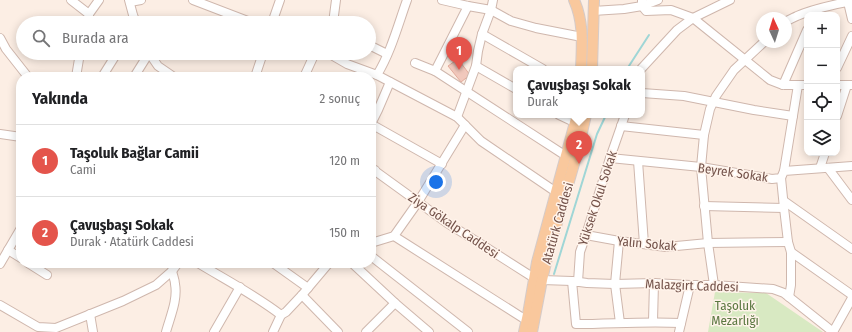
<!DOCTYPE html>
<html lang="tr">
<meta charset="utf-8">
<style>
:root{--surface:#fff;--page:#f2f2f2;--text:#202124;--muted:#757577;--line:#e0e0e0;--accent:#e4544b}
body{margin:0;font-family:"Fira Sans Condensed",sans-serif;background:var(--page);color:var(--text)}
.controls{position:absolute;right:12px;top:12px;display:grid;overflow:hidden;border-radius:8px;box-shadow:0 2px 10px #0003}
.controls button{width:36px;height:36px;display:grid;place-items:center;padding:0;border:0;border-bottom:1px solid var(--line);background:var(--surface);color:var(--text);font:20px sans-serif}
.compass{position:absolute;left:756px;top:12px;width:36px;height:36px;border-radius:50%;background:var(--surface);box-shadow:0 2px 10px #0003;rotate:356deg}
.you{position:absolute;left:436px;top:182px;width:14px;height:14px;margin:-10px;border:3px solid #fff;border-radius:50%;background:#1a73e8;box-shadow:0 0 0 6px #1a73e833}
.badge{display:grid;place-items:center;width:26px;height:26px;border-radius:50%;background:var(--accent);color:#fff;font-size:13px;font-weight:700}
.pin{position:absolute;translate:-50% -33px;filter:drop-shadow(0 1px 2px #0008)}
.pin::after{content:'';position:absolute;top:21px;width:14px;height:12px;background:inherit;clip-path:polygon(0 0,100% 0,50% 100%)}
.popup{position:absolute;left:513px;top:66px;width:132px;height:52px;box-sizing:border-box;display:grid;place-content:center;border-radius:8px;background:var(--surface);filter:drop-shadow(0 1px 3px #0005);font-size:13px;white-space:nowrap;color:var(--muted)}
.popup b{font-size:15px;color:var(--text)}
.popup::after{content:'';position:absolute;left:50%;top:100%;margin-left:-8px;border:8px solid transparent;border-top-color:var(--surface)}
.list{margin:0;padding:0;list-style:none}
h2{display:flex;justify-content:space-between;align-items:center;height:52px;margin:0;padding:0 16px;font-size:17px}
h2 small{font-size:13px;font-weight:400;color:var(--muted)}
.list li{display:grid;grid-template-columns:26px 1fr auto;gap:12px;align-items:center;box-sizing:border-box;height:72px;padding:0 16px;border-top:1px solid var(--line)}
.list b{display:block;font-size:15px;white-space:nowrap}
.list p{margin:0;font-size:13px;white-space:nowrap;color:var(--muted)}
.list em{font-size:13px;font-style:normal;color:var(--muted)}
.icon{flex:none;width:22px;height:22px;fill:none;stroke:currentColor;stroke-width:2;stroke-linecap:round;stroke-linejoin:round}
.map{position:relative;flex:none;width:852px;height:332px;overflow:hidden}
.search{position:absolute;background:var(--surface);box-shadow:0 2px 10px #0003;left:16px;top:16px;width:360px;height:44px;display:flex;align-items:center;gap:10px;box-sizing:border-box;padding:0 14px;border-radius:22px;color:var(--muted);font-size:15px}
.panel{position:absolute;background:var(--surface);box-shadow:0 2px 10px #0003;left:16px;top:72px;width:360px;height:196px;border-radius:16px}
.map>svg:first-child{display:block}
</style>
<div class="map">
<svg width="852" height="332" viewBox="0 0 852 332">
<rect width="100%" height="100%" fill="#fceee4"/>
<path fill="#d8e9c2" d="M715,292l51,1 57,39h-115z"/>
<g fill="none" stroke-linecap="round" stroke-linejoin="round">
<g stroke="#9fd6d6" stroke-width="2">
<path d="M627,69l22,-34"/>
<path d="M554,274l43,-140 9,-19"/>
</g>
</g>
<path fill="#f1c8bc" stroke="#e3ac9c" d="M458,59l12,16 -9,7 -13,-16z"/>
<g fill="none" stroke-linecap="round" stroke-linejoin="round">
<g stroke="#cfb7ad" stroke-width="10">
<g id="minor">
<path d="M71,0l18,14"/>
<path d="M129,0l4,15 3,8"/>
<path d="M193,0l60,23"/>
<path d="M442,0l26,6 23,4 20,11 25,7 46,9"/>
<path d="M642,0v6l4,5 25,-1 22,8 77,62 13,5h24"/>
<path d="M130,2l11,-2"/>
<path d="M848,2l4,17"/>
<path d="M593,11l31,-2 18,-3 16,-6"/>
<path d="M786,22c3,-3 7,-4 11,-6 18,-8 36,-11 55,-15"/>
<path d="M88,23l1,-9 10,-14"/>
<path d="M272,23l8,-23"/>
<path d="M333,23l3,-23"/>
<path d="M482,34l61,35"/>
<path d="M0,38l6,11 22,28"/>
<path d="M369,45l18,9"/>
<path d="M149,53l9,13 16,11"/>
<path d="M328,53l19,11 30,11 80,42 24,24 75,51"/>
<path d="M415,63l20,8 131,85"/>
<path d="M476,66l40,23"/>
<path d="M837,68l15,-32"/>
<path d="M641,69l36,-39 16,-12 37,-18"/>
<path d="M435,71l33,-65"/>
<path d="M377,75c14,-23 21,-50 30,-75"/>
<path d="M76,77l4,-24"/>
<path d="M102,77l15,-24"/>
<path d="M134,77l15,-24"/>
<path d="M255,77l8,-24"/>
<path d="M304,77l11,-24"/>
<path d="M783,85l24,-55"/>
<path d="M837,85h15"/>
<path d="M642,93l42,3 70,14 39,6"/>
<path d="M559,115l17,8"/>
<path d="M837,116l10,-31"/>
<path d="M457,117l19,-51 2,-15 4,-17 9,-24 2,-10"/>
<path d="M371,124l71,40"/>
<path d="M371,124l7,-14 12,-28"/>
<path d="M621,126l83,9"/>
<path d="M0,134l21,3"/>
<path d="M610,158l91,9 71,12 9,-1 3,-7 68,-5"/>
<path d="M638,161l6,83"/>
<path d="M371,168l76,55 29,18 58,37 8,2 30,1 15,2 28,1 39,-1 36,2h24l59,4 11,4 49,39"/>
<path d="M820,168l5,-15"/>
<path d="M828,168l24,32"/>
<path d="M784,171l14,-86"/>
<path d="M371,177l4,-7"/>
<path d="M781,178l3,30 4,34 3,10v33l-2,12"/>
<path d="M784,201l68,48"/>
<path d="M704,206l80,2"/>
<path d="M586,235l33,6 47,6 42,-4 80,-1"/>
<path d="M394,236l132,84"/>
<path d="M619,241l-4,43 5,39"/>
<path d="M371,243l23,-7 24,-34 47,-77"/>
<path d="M8,250l13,8"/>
<path d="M791,252l61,43"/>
<path d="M371,256l97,76"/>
<path d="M28,263l19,12"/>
<path d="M198,263c28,17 57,32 83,52"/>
<path d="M273,263l35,25"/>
<path d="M352,263l43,40 34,29"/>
<path d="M0,264l21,-36"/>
<path d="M572,281l4,43c35,0 70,-3 105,-1"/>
<path d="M578,282l2,-30 6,-17 24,-77 15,-43"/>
<path d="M714,285l-6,-42 -7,-76 3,-32 6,-26 6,-13 18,-26 30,-28"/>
<path d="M302,295l36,37"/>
<path d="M0,305l38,22 18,1 67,-27 33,-16 16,-14 6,-8"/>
<path d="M90,314l3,18"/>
<path d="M653,321l1,-38"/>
<path d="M166,332c4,-15 12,-32 9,-48 0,-4 -2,-8 -3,-13"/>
<path d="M214,332l26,-45"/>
<path d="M273,332l8,-17 5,-3 16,-17 27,-32"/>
<path d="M366,332l29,-29"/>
<path d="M679,332l11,-47"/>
<path d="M833,332l19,-34"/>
</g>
</g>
<g stroke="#d5cbc9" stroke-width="12">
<g id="major">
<path d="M574,0c10,22 8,45 7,69"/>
<path d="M592,69l2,-69"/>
<path d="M524,332l4,-18 9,-52 40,-147"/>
<path d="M532,332l10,-52 6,-26 30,-104 8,-35"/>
</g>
</g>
<use href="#minor" stroke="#fff" stroke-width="8"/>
<use href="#major" stroke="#f9c89d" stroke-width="10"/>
</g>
<g text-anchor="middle" stroke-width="3" stroke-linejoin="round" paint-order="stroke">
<g font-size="13" fill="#73524a" stroke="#fff3ea">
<text transform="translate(733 172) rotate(8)" y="5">Beyrek Sokak</text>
<text transform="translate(597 198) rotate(-72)" y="5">Yüksek Okul Sokak</text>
<text transform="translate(557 223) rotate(-74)" y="5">Atatürk Caddesi</text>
<text transform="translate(454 225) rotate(34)" y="5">Ziya Gökalp Caddesi</text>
<text transform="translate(647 243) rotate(5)" y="5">Yalın Sokak</text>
<text transform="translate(692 285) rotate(2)" y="5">Malazgirt Caddesi</text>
</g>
<g font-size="13" fill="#5c7942" stroke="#fff3ea">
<text x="735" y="310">Taşoluk<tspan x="735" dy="15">Mezarlığı</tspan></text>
</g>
</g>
</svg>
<div class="controls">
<button>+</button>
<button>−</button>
<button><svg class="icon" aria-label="locate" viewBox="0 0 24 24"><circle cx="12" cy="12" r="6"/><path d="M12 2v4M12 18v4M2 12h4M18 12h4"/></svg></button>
<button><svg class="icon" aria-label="layers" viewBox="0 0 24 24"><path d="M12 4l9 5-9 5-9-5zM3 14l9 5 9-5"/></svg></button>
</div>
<svg class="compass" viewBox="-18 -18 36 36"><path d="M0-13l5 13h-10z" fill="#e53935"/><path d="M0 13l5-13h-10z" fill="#757577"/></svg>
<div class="you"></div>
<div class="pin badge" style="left:459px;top:70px">1</div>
<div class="pin badge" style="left:579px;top:164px">2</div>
<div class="popup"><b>Çavuşbaşı Sokak</b>Durak</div>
<div class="search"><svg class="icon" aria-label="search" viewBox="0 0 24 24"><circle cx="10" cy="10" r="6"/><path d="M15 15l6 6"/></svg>Burada ara</div>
<section class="panel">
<h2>Yakında<small>2 sonuç</small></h2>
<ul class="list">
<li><span class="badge">1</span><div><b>Taşoluk Bağlar Camii</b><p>Cami</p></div><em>120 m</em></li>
<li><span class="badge">2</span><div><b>Çavuşbaşı Sokak</b><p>Durak · Atatürk Caddesi</p></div><em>150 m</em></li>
</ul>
</section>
</div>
